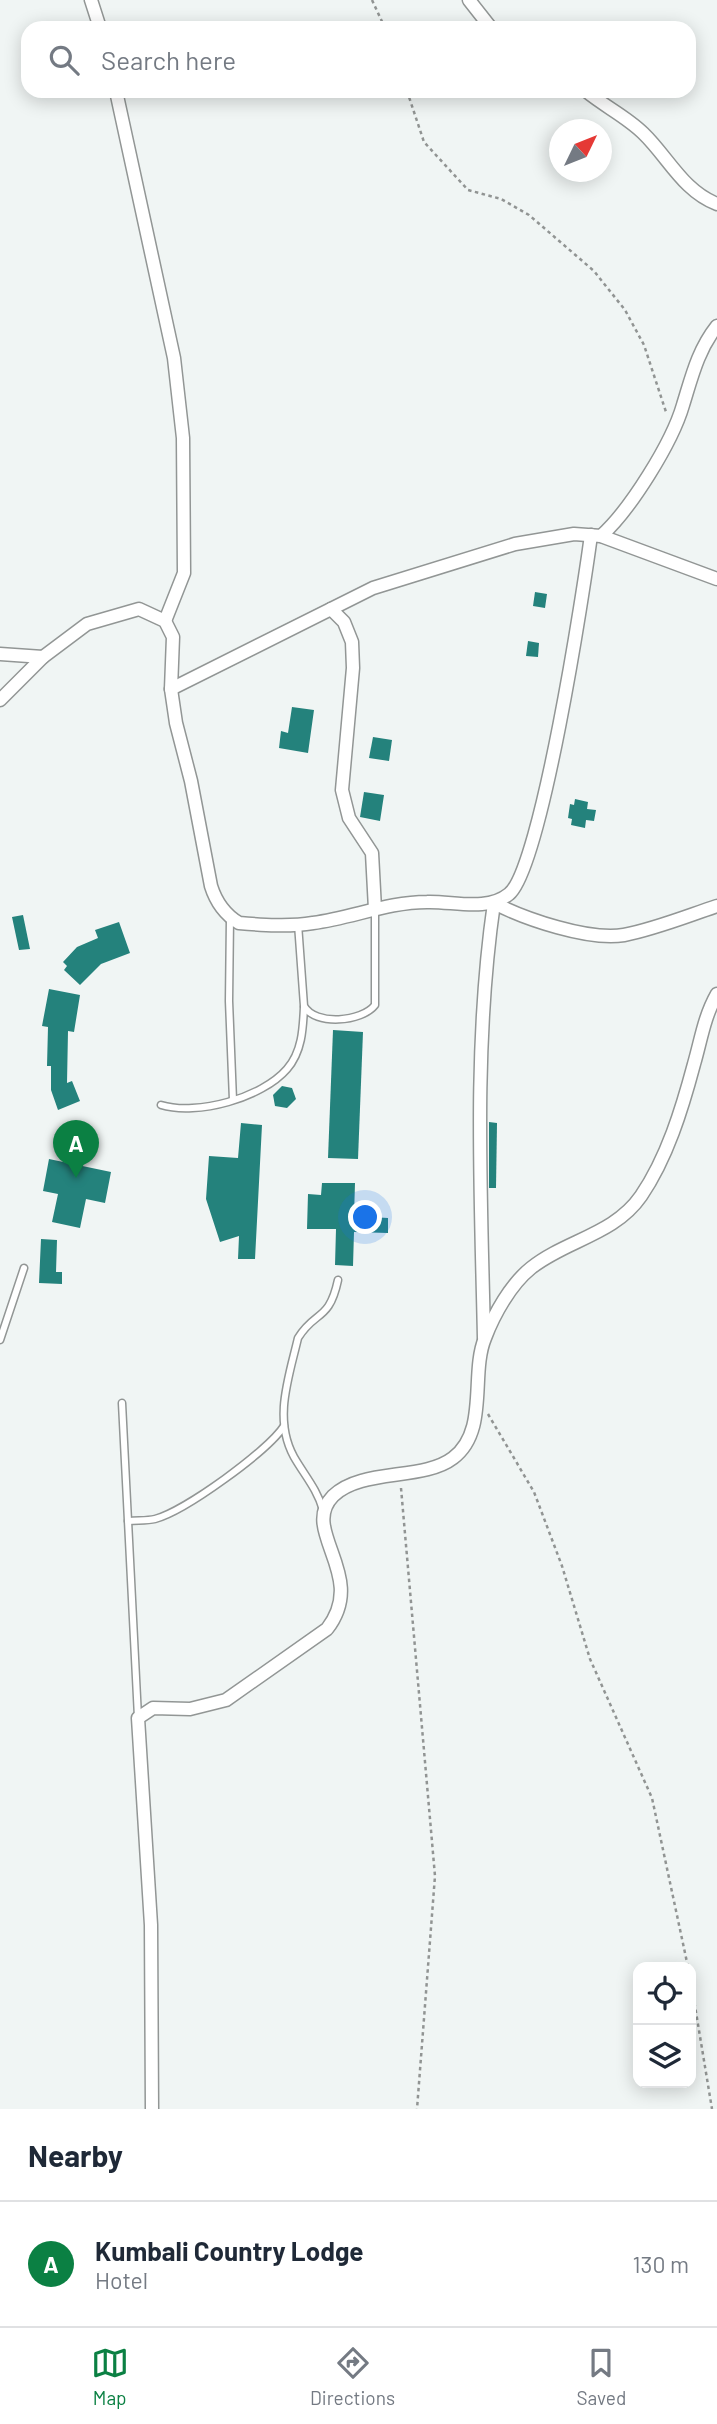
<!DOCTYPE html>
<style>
:root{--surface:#fff;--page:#f2f2f3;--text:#1f2937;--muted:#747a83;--line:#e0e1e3;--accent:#0b8043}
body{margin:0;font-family:Barlow,sans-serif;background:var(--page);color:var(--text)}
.controls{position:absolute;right:21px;bottom:21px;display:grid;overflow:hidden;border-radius:14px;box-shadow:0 4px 18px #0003}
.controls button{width:63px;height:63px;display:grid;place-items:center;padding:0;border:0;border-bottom:2px solid var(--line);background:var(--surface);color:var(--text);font:35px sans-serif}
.compass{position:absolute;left:549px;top:119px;width:63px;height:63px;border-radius:50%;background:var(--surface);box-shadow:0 4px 18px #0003;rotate:47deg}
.you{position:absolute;left:366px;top:1218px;width:24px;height:24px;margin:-18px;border:5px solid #fff;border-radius:50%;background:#1a73e8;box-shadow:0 0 0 10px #1a73e833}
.badge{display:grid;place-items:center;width:46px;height:46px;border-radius:50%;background:var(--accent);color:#fff;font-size:23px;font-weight:700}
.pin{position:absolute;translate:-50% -58px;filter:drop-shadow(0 2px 4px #0008)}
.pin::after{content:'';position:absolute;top:37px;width:24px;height:21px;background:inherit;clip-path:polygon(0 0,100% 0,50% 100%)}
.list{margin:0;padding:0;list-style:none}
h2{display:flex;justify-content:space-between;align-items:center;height:91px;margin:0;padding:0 28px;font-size:30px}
h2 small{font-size:23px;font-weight:400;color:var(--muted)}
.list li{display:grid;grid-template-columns:46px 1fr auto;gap:21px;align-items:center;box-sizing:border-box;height:126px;padding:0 28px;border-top:2px solid var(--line)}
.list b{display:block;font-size:26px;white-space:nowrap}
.list p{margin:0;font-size:23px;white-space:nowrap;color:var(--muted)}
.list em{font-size:23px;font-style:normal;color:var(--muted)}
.icon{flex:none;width:38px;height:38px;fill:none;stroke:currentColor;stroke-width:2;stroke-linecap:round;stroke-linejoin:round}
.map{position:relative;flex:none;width:717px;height:2109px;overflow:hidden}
.search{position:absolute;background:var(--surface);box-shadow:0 4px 18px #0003;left:21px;right:21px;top:21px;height:77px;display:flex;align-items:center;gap:18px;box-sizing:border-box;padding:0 24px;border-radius:21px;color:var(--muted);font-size:26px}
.sheet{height:217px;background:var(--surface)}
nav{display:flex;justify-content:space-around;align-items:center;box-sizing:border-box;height:98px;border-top:2px solid var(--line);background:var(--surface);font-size:19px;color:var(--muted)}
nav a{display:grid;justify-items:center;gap:4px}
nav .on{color:var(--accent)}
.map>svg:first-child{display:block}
</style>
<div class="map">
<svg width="717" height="2109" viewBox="0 0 717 2109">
<rect width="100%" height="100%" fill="#f0f5f4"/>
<g fill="#24827c">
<path d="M535,592l12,2 -2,14 -12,-2z"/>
<path d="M528,641l11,2 -1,14 -12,-1z"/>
<path d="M292,707l22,3 -6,43 -29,-5 2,-17 7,2z"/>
<path d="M373,737l19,3 -3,21 -20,-3z"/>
<path d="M364,792l20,3 -4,26 -20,-4z"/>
<path d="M575,799l13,3 -1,7 9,1 -2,11 -8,-1 -1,8 -14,-3 1,-6 -4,-1 2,-14 4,1z"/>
<path d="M23,915l7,34 -11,1 -7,-33z"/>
<path d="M119,922l11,31 -29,11 -21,21 -16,-15 3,-4 -4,-4 14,-15 21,-9 -3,-8z"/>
<path d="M49,989l31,6 -6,37 -6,-1 -1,52 5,-2 8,20 -22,9 -7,-20v-24h-4l1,-39 -6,-1z"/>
<path d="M333,1030l30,2 -5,127 -30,-1z"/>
<path d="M282,1086l10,2 4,11 -9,9 -12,-2 -2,-11z"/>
<path d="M489,1122l8,1 -1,65h-7z"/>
<path d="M241,1123l21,2 -7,134h-17l1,-23 -19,6 -14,-43 3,-43 29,2z"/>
<path d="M49,1159l62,13 -6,31 -19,-4 -6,29 -28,-6 6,-28 -15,-3z"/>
<path d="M322,1183h33l-1,33 34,2v15l-34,-1 -1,34 -18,-1 1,-36h-29l1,-35 13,1z"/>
<path d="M41,1239l16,1 -1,32h6v12l-23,-1z"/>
</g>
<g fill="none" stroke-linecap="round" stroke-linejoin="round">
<g stroke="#929695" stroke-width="9">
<g id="lane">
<path d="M230,918l-1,83 4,99"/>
<path d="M298,924l6,82c11,20 58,16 71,-1v-96"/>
<path d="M161,1105c36,11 101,-7 126,-36 15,-17 16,-40 17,-62"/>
<path d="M0,1340l24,-72"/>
<path d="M122,1403l16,314"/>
<path d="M323,1510c-6,-21 -18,-34 -29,-53 -21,-38 -5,-80 4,-119 17,-28 31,-16 40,-58"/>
<path d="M128,1521c9,-1 19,0 27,-2 30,-8 113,-68 129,-93"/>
</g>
</g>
<g stroke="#929695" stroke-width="15">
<g id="street">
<path d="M91,0l9,28"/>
<path d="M469,0l22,28"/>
<path d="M116,91l58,267 9,80 1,135 -19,48"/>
<path d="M586,91c18,15 41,26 57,42 25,24 40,58 74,71"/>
<path d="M601,536c29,-26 71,-93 82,-131 9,-29 15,-55 34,-79"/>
<path d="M331,609l13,13 8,20 1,26 -11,122 7,28 23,35 3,56"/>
<path d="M0,654l43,3"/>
<path d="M171,689l202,-101 142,-44 59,-10 27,2 116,43"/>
<path d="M0,700l43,-43 44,-33 52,-15 26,12 8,16 -2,52 5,34 15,58 20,105c5,16 13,28 28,37 24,2 50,4 74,0 39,-5 75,-21 114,-21 26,-1 60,10 82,-8 32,-25 75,-306 82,-359"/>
<path d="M484,1338c-3,-145 -11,-291 10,-435 31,16 95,38 130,32 31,-6 63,-19 93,-29"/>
<path d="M152,2109l-1,-184 -13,-207 15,-10 37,1 36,-9 101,-71c42,-54 -28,-98 6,-133 28,-28 90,-15 120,-38 36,-27 17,-84 32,-120 9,-24 26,-54 46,-70 35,-28 83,-33 110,-72 26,-38 41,-87 53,-132 7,-24 10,-47 23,-70"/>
</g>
</g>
<g stroke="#919493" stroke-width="2.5" stroke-dasharray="3.5 3.5" stroke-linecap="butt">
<path d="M372,0l13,28"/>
<path d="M407,91l17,51 44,48 33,9 28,16 65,56 31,39 19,35 22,67"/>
<path d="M488,1414l46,78 28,74 28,93 62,139 36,169"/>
<path d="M401,1488l34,388 -18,233"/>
<path d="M691,1982l21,127"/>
</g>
<use href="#lane" stroke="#fff" stroke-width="6"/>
<use href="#street" stroke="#fff" stroke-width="12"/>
</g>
</svg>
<div class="controls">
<button><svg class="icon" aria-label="locate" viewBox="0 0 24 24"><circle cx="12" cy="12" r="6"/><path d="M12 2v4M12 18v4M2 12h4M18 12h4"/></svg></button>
<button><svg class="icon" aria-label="layers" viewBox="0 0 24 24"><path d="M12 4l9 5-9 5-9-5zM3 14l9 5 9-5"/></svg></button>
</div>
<svg class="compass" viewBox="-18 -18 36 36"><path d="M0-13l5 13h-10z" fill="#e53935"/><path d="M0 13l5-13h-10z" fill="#747a83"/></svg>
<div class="you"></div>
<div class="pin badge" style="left:76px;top:1178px">A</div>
<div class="search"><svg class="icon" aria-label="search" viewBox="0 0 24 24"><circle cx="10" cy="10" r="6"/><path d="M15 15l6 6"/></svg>Search here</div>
</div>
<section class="sheet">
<h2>Nearby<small></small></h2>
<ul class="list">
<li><span class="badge">A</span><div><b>Kumbali Country Lodge</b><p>Hotel</p></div><em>130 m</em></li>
</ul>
</section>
<nav>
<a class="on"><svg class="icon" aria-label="map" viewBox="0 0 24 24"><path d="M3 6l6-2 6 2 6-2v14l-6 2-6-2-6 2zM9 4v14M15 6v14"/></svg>Map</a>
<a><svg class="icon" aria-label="directions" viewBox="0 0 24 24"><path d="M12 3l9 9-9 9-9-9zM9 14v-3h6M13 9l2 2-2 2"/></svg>Directions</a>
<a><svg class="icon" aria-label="saved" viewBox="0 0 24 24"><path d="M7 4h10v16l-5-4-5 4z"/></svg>Saved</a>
</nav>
